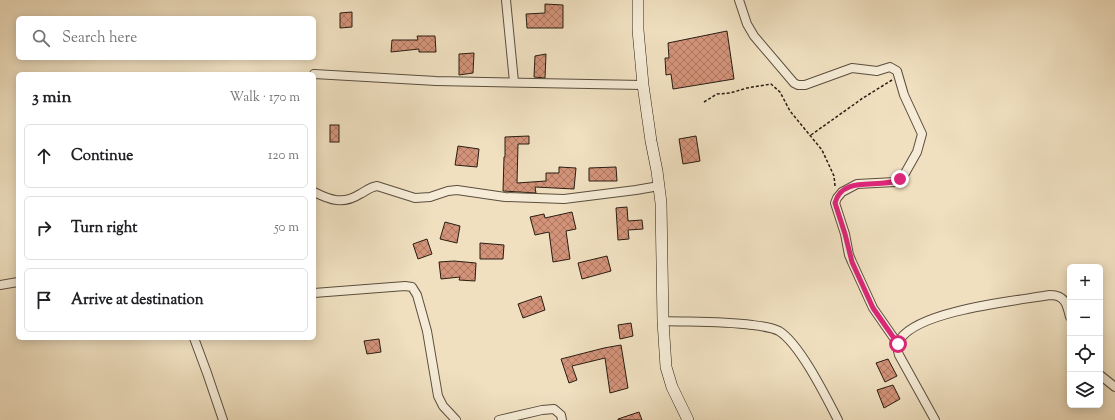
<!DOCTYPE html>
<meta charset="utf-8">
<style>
:root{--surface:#fff;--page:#f6f6f6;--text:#202124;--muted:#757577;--line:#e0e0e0}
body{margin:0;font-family:"Sorts Mill Goudy",serif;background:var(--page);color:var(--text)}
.controls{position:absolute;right:12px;bottom:12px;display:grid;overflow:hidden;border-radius:6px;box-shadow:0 2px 10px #0003}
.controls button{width:36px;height:36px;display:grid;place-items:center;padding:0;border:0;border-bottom:1px solid var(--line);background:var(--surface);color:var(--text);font:20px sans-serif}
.stop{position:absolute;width:12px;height:12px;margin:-9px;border:3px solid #db2777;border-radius:50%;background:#fff}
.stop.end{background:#db2777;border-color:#fff;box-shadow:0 1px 4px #0008}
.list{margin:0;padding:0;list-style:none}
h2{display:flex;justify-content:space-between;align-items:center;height:52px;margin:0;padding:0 16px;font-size:17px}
h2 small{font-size:13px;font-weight:400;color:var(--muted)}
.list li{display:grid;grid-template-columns:26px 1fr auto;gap:12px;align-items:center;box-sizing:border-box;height:64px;margin:0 8px 8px;padding:0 8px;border:1px solid var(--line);border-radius:6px}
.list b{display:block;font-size:15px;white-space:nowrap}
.list em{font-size:13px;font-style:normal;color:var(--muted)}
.icon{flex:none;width:22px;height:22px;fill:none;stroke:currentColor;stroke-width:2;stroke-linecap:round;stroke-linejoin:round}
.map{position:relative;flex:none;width:1115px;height:420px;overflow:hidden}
.search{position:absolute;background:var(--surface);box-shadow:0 2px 10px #0003;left:16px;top:16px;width:300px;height:44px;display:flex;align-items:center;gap:10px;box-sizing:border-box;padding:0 14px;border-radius:6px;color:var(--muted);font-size:15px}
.panel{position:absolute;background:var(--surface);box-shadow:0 2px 10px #0003;left:16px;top:72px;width:300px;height:268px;border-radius:6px}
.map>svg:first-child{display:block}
</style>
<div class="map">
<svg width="1115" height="420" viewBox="0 0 1115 420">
<defs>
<pattern id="building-cross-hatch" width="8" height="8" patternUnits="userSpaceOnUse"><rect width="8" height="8" fill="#d39379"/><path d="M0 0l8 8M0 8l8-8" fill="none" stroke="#ab7762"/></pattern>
</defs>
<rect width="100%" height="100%" fill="#f0e0c0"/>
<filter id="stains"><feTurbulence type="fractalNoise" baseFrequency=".005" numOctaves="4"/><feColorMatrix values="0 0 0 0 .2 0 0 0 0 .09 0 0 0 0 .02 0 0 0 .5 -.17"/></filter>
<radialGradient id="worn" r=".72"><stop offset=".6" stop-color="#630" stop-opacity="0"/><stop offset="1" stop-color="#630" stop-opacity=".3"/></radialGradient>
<g fill="url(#building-cross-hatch)" stroke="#281d12">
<path d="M545,4l18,1v23h-36l-1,-14 19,-1z"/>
<path d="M352,12v15l-12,1v-15z"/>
<path d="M727,31l7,48 -61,10 -2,-15 -5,1 -1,-17h4l-1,-15z"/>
<path d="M417,36h18l1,16h-17v-3l-28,3 1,-12h26z"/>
<path d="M474,53l-1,20 -14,2v-21z"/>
<path d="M546,54l-1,24 -11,-1 1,-21z"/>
<rect x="330" y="125" width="9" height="17"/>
<path d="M529,136v8h-11l-1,39 29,-2v-8h13v-6l17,1 -2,21 -39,-2 1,6 -33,-2 1,-34h1v-20z"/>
<path d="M696,136l4,25 -17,3 -4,-25z"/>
<path d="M458,146l21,3 -2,18 -22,-2z"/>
<path d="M616,167l1,14h-28v-13z"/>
<path d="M627,207l1,14 14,-1 1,9 -15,1 1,9 -11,1 -2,-32z"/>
<path d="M572,212l4,17 -10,2 4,28 -17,3 -4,-30 -14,3 -5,-18 14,-3 1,4z"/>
<path d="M445,222l15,4 -3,17 -17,-4z"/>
<path d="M427,239l5,15 -14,5 -5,-15z"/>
<path d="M480,243l24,2 -1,14h-23z"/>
<path d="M607,256l4,15 -29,8 -4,-16z"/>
<path d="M454,261l22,2 -1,18 -16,-1 1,-3 -19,2 -2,-17z"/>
<path d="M541,296l4,14 -22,8 -5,-14z"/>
<path d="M631,323l2,13 -13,3 -2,-14z"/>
<path d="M379,339l2,13 -14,2 -3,-13z"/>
<path d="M621,345l7,43 -18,5 -5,-35 -33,8 5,14 -8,3 -8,-24 43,-11z"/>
<path d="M888,359l9,17 -12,6 -9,-19z"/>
<path d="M893,385l7,14 -16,9 -7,-18z"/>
<path d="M639,412l3,8h-24v-1z"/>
</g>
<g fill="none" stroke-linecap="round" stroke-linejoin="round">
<g stroke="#5a4e3e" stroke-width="10">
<g id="street">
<path d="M506,0l8,82"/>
<path d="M739,0l8,24 7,12 40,47 4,2h7l47,-17 25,3 13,-4 7,4 7,24 18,39 -5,18 -13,23 -9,7 -38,2 -15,8 -5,6 -2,5 10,31 4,21 3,7 21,46 25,36"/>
<path d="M314,74l122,7 207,4"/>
<path d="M314,192c16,8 29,13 46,2 6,-3 10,-7 17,-8l38,12 15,-1 18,-6 9,-1 48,7 59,2 72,-9 23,-4"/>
<path d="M0,285l18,-3"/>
<path d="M314,293l91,-7 7,1 5,8 10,36 11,65 5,10 13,14"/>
<path d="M663,321c30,1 59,0 89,4 9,1 19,2 27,6 21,13 47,66 59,89"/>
<path d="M194,338l13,35 16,47"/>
<path d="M1100,375l15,12"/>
<path d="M499,420l43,-10 12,-1 7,6 1,5"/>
<path d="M935,420l-36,-65c-2,-6 -3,-11 2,-17 21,-28 114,-37 149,-43 15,0 17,9 20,22"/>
</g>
</g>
<g stroke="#281d12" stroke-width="12">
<path id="secondary" d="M638,0v30l5,55 8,56 6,30 4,32 2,118 3,46 6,20 16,33"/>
</g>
<g stroke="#281d12" stroke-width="1.5" stroke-dasharray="3 2" stroke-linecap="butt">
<path d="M704,102l13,-8 13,-1 17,-5 24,-4 9,8 10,19 32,39 12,26 1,10"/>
<path d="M811,135l52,-37 29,-18"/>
</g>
<use href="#street" stroke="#f5ebd6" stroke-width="8"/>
<use href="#secondary" stroke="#f5ebd6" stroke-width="11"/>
</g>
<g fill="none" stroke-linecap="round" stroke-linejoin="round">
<path stroke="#db2777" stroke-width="5" d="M898,344l-25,-36 -21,-46 -7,-28 -10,-31c7,-29 46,-13 65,-24"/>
</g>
<rect width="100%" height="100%" filter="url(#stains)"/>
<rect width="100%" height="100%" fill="url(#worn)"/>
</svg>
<div class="controls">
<button>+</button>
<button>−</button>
<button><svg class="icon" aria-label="locate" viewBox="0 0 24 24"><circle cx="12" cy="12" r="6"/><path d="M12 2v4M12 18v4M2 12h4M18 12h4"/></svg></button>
<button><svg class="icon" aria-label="layers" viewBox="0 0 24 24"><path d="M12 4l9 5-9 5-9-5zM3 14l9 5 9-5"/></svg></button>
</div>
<div class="stop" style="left:898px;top:344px"></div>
<div class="stop end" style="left:900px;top:179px"></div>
<div class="search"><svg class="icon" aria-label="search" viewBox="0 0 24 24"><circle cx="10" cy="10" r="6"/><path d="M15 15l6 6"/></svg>Search here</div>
<section class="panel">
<h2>3 min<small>Walk · 170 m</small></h2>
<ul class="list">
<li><svg class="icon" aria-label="ahead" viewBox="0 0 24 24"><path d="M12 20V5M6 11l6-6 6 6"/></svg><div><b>Continue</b></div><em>120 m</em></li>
<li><svg class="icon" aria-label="right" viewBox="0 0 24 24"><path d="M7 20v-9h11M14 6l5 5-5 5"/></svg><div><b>Turn right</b></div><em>50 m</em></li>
<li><svg class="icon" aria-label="arrive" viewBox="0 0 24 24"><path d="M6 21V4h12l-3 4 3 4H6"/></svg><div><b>Arrive at destination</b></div></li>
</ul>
</section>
</div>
